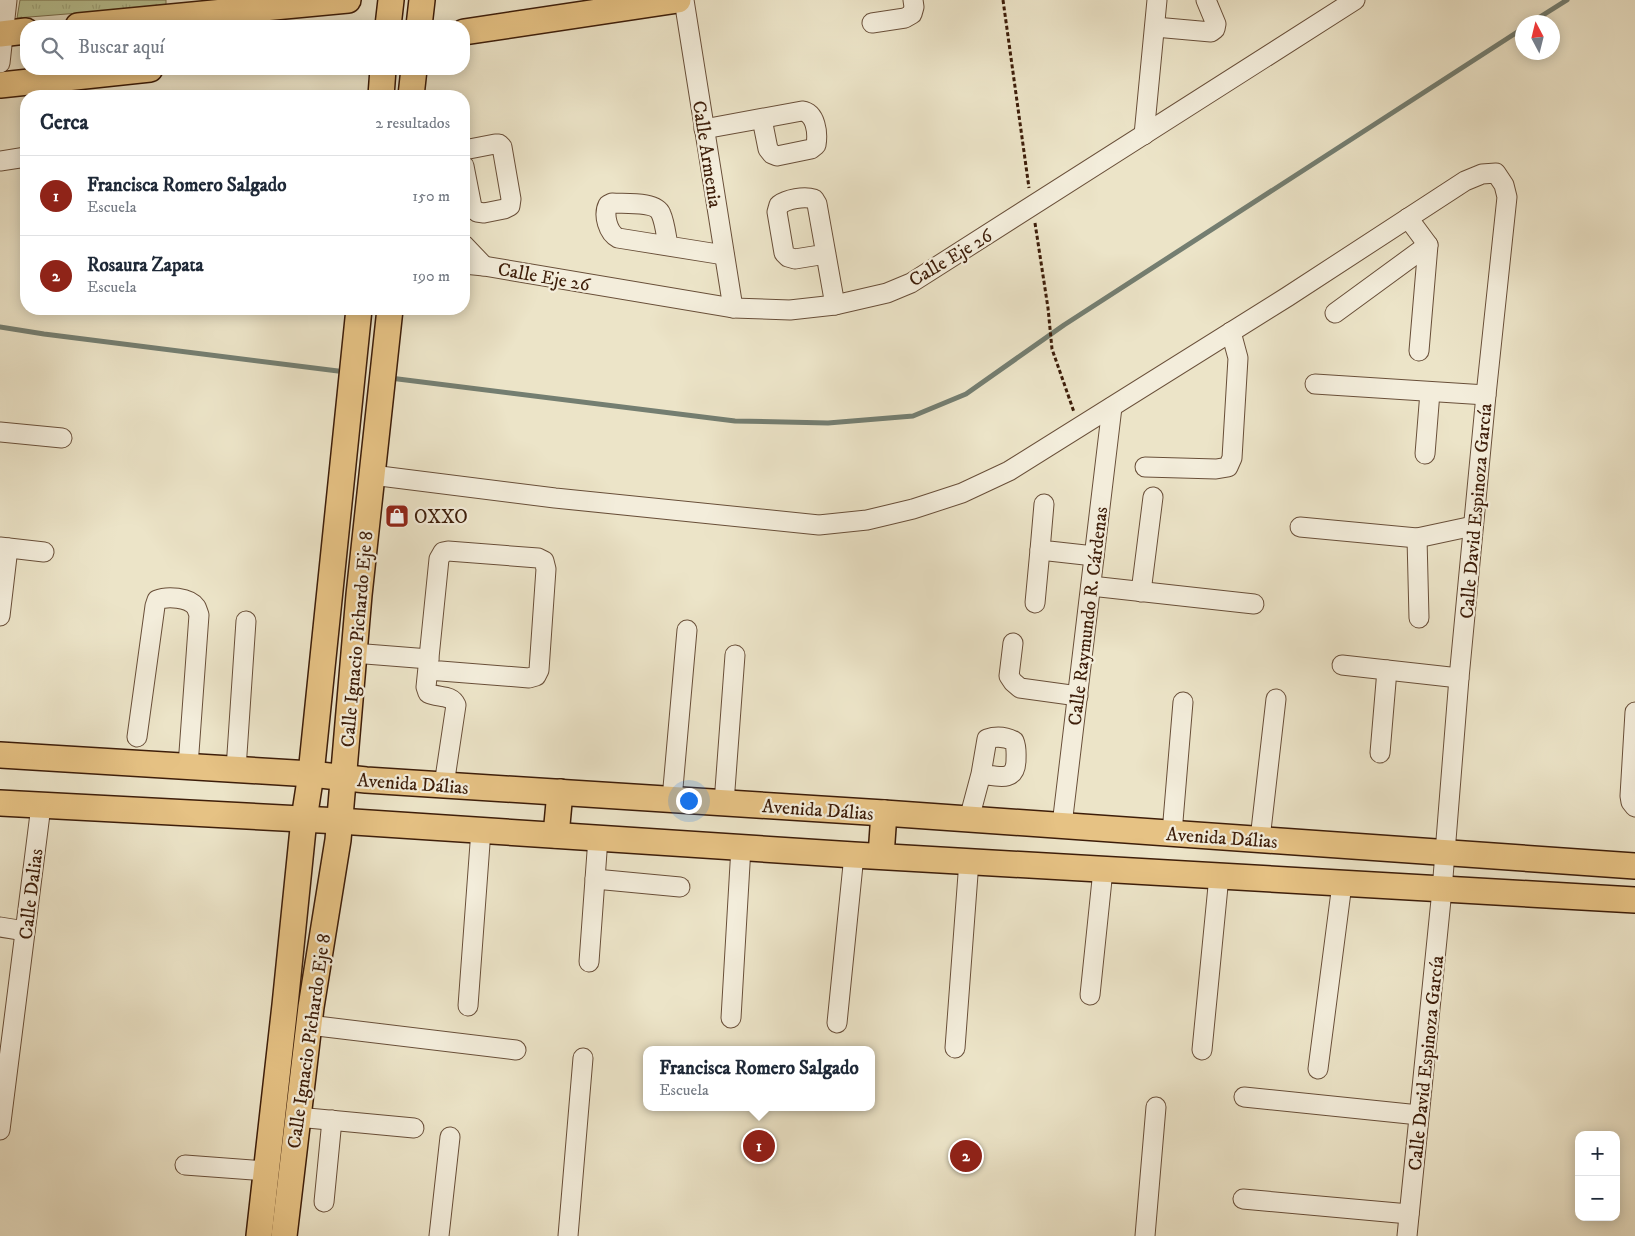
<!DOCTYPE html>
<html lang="es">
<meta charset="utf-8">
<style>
:root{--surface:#fff;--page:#f2f2f3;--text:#1f2937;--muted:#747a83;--line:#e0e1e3;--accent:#8f2418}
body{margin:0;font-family:"IM FELL DW Pica",serif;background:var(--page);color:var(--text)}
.controls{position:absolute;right:15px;bottom:15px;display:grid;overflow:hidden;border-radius:10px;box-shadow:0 2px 12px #0003}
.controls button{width:45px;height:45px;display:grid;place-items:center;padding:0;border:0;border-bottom:1px solid var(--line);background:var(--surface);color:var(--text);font:25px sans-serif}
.compass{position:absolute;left:1515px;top:15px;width:45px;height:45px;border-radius:50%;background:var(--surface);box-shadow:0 2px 12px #0003;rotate:353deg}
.you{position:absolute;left:688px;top:800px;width:18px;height:18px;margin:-12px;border:4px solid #fff;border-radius:50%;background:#1a73e8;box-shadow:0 0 0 8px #1a73e833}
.badge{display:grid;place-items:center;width:32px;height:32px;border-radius:50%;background:var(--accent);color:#fff;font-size:16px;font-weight:700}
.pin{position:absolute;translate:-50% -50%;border:2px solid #fff;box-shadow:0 1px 5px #0006}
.popup{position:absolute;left:643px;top:1046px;width:232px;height:65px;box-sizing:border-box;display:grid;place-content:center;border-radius:10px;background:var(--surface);filter:drop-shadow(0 1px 4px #0005);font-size:16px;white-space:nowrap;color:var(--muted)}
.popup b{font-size:19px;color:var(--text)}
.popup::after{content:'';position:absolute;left:50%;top:100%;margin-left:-10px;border:10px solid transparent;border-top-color:var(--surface)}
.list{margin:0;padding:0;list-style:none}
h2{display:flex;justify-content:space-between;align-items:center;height:65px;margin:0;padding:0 20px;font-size:21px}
h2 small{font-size:16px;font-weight:400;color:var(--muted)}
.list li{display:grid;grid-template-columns:32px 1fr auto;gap:15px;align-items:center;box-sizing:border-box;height:80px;padding:0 20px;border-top:1px solid var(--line)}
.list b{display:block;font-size:19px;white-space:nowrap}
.list p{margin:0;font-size:16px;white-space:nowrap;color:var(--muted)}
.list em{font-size:16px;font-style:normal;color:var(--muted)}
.icon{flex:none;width:28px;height:28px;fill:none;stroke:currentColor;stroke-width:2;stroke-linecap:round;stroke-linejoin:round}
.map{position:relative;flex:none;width:1635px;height:1236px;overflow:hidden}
.search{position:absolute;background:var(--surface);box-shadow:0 2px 12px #0003;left:20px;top:20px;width:450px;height:55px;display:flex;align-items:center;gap:12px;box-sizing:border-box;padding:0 18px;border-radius:20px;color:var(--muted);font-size:19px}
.panel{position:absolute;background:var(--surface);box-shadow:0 2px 12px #0003;left:20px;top:90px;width:450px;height:225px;border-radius:20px}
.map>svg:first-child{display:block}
</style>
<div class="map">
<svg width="1635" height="1236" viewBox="0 0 1635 1236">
<defs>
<pattern id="park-tufts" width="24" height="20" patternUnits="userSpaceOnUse" patternTransform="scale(1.25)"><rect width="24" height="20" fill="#b9c495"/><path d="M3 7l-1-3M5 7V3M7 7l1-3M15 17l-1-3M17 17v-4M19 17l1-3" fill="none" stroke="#a0a87f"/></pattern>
</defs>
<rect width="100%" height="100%" fill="#ece4c8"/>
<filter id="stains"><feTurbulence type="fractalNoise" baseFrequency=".004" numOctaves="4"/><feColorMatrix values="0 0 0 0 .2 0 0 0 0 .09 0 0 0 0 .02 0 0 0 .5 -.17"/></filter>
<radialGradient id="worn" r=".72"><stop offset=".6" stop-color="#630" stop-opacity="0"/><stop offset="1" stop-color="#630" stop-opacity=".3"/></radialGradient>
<path fill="url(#park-tufts)" stroke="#7b704f" d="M20,0h146v6l-149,12z"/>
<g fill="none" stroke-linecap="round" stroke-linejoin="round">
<g stroke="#747e71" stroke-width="5">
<path d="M1532,22l35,-22"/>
<path d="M0,327l44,7 302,38"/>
<path d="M390,378l345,43 93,2 85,-7 53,-22 98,-69 458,-296"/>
</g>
<g stroke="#694f39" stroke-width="21">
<g id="minor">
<path d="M684,0l49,308"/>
<path d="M872,23l33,-5 7,-4 2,-7 -1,-7"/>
<path d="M1155,27l56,5 4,-3 1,-5 -10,-24"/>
<path d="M0,63l7,-63"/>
<path d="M704,129l98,-18c14,2 16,22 14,34l-5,4 -34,7 -5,-2 -4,-5 -6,-30"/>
<path d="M1144,135l13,-135"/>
<path d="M464,150l31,-6h4l3,3 9,52 -1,7 -6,3 -20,4 -7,-1 -5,-5 -8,-41"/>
<path d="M0,161l26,-4"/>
<path d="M1408,218l20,27 -9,106"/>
<path d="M464,245l20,21"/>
<path d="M668,245c-2,-10 -3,-22 -7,-31 -5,-13 -36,-10 -49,-11l-4,2c-5,10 0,28 10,33l106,17"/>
<path d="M826,254l-31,5 -7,-2 -4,-4 -7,-41 2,-7c8,-6 25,-9 35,-6l3,5 18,101"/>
<path d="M464,264l20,2 249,42 57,2 45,-5 52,-12 24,-10 444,-283"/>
<path d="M1335,313l93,-68"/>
<path d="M1315,384l171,11"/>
<path d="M0,432l62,6"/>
<path d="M1425,454l5,-62"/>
<path d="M1145,467l71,2 12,-2 4,-9 6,-100 -7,-26"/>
<path d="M372,475l183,23 264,27 48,-5 46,-11 49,-16 47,-22 278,-174 178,-116 17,-7 14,-1 8,12 3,12 -21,198 -27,283 -17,212 -35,346"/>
<path d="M1044,504l-4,46 54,6"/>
<path d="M1300,527l117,11 56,-12"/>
<path d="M1417,538l2,80"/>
<path d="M0,547l44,5"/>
<path d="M1091,586l163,18"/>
<path d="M1141,592l12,-95"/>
<path d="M1035,603l5,-53"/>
<path d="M0,616l8,-68"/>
<path d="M1013,643l-4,33 4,6 7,6 58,8"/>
<path d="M353,653l76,6"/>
<path d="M1342,665l117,13"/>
<path d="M428,670l101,8 7,-2 3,-6 7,-101 -2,-8 -6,-3 -90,-7 -5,1 -4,7 -13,128 2,6c10,5 23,1 28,12l-12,80"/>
<path d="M1635,712l-5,84 1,6 4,5"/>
<path d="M137,737l18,-131 2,-6c10,-4 32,-3 39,7 1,2 2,5 3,8l-11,151"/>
<path d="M1380,753l7,-83"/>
<path d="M236,769l10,-148"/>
<path d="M672,799l15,-169"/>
<path d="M724,803l11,-148"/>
<path d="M969,819l12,-45 6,-35c9,-3 19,-2 27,2 3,7 2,13 2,20 -1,22 -19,15 -35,13"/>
<path d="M1062,825l50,-418"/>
<path d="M1172,833l11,-131"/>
<path d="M1260,839l16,-140"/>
<path d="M595,879l85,8"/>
<path d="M0,927l25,4"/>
<path d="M589,962l9,-124"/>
<path d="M1090,995l13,-125"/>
<path d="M468,1006l13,-176"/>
<path d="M731,1018l10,-171"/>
<path d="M837,1023l17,-168"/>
<path d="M309,1025l207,25"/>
<path d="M955,1048l14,-187"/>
<path d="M1202,1050l17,-174"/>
<path d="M1318,1069l24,-185"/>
<path d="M1244,1097l175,18"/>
<path d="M297,1117l117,11"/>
<path d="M0,1130l41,-324"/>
<path d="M185,1165l81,6"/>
<path d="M1243,1199l166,15"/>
<path d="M324,1202l8,-82"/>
<path d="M439,1236l11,-99"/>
<path d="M568,1236l15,-178"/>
<path d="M1145,1236l11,-129"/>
</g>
</g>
<g stroke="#3d1d09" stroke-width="28">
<g id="major">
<path d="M78,26l270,-26"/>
<path d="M388,26l3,-26"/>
<path d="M419,26l3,-26"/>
<path d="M464,32l214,-32"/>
<path d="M0,34l26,-3"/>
<path d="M0,85l150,-16"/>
<path d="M381,96l2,-27"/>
<path d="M411,96l3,-27"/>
<path d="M0,755l311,19 55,6 518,33 751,53"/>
<path d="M0,803l339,18 515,34 781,45"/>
<path d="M556,835l4,-43"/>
<path d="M881,856l3,-43"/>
<path d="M259,1236l26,-231 19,-186 7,-45 48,-465"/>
<path d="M284,1236l27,-229 27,-167 21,-245 31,-286"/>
</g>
</g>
<g stroke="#3d1d09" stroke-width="3" stroke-dasharray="4 2.5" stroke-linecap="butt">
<path d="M1003,0l26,188"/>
<path d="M1035,223l13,85 4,41 22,63"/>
</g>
<use href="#minor" stroke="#f3eddb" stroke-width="19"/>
<use href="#major" stroke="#e6c284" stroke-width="25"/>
</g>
<defs>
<g id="shop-square" transform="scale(1.25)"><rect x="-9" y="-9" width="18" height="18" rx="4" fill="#8f2418" stroke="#f3eddb"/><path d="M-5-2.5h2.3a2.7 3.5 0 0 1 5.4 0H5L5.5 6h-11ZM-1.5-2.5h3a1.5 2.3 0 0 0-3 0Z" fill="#fff"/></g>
</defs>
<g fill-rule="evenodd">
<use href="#shop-square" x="397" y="516"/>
</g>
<g text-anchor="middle" stroke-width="4.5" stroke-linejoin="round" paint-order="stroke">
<g font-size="19" fill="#3d1d09" stroke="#f3eddb">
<text transform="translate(708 154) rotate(81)" y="7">Calle Armenia</text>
<text transform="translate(950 257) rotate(-31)" y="7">Calle Eje 26</text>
<text transform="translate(544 276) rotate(10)" y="7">Calle Eje 26</text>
<text transform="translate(1475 511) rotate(-85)" y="7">Calle David Espinoza García</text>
<text transform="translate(1087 616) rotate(-83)" y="7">Calle Raymundo R. Cárdenas</text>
<text transform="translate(356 639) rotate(-85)" y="7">Calle Ignacio Pichardo Eje 8</text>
<text transform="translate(413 783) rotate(4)" y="7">Avenida Dálias</text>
<text transform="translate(818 809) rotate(4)" y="7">Avenida Dálias</text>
<text transform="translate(1222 837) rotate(4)" y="7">Avenida Dálias</text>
<text transform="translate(30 894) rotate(-83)" y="7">Calle Dalias</text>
<text transform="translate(308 1041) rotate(-82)" y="7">Calle Ignacio Pichardo Eje 8</text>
<text transform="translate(1425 1063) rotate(-84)" y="7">Calle David Espinoza García</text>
</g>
<g font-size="19" fill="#3d1d09" stroke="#f3eddb" text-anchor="start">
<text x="414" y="523">OXXO</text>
</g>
</g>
<rect width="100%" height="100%" filter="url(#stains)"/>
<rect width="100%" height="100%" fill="url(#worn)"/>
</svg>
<div class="controls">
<button>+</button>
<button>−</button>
</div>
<svg class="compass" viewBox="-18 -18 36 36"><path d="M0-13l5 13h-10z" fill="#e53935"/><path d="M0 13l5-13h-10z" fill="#747a83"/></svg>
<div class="you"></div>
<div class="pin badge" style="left:759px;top:1146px">1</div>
<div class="popup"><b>Francisca Romero Salgado</b>Escuela</div>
<div class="pin badge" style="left:966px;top:1156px">2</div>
<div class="search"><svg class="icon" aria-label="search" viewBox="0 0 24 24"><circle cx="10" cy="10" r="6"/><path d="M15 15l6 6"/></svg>Buscar aquí</div>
<section class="panel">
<h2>Cerca<small>2 resultados</small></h2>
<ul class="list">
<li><span class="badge">1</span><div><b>Francisca Romero Salgado</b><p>Escuela</p></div><em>150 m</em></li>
<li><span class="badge">2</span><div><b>Rosaura Zapata</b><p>Escuela</p></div><em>190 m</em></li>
</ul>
</section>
</div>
